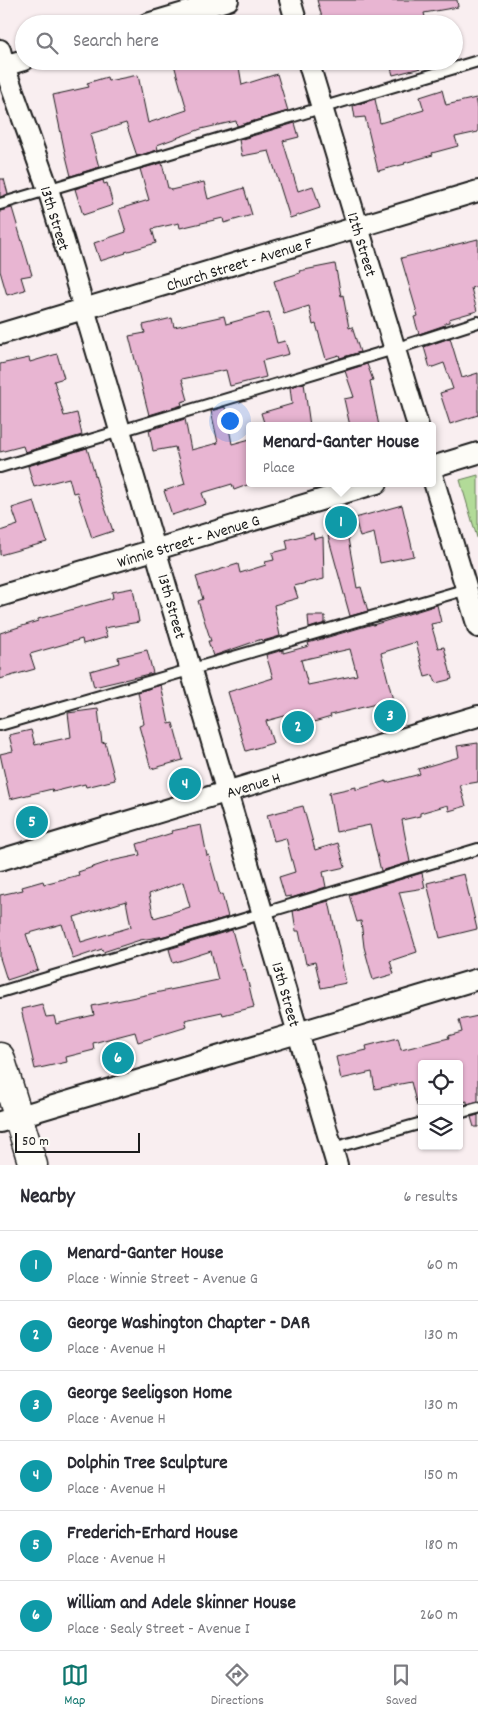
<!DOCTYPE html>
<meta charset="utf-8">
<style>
:root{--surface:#fff;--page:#f2f2f3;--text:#2b2b33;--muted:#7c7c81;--line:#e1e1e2;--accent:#0f766e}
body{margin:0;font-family:Dekko,sans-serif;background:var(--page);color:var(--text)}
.controls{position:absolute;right:15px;bottom:15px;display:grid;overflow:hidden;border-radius:5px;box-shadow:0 1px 4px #0004}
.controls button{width:45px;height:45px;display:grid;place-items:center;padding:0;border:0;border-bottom:1px solid var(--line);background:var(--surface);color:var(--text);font:25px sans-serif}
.scale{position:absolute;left:15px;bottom:12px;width:125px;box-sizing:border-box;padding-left:5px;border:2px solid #1c1c1c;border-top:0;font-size:14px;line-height:18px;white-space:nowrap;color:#1c1c1c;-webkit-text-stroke:4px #fdfcf7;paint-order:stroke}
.you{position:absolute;left:229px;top:420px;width:18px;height:18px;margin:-12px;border:4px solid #fff;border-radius:50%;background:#1a73e8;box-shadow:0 0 0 8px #1a73e833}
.badge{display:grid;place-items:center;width:32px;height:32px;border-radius:50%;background:var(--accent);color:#fff;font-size:16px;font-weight:700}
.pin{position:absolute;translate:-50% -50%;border:2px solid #fff;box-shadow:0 1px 5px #0006}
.popup{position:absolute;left:246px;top:422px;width:190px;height:65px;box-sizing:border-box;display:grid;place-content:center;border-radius:5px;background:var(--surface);filter:drop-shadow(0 1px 4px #0005);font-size:16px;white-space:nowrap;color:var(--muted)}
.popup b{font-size:19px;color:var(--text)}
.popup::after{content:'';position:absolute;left:50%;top:100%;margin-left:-10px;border:10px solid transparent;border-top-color:var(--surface)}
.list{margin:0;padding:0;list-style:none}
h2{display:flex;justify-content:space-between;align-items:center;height:65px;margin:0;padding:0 20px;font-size:21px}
h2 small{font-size:16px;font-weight:400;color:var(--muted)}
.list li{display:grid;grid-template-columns:32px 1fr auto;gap:15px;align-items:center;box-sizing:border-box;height:70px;padding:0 20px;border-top:1px solid var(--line)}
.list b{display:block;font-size:19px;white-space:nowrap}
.list p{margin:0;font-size:16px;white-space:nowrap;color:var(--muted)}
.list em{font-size:16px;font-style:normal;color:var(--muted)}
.icon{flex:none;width:28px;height:28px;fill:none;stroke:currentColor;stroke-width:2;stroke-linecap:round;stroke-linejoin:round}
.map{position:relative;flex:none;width:478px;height:1165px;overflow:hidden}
.search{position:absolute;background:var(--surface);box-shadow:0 1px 4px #0004;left:15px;right:15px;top:15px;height:55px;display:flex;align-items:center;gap:12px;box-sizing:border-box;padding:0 18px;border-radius:28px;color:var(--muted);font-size:19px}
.sheet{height:485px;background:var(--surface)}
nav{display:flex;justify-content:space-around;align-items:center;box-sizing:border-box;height:70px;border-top:1px solid var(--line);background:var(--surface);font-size:14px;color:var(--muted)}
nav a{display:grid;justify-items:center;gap:2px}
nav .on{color:var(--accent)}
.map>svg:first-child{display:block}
</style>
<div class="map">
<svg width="478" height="1165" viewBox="0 0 478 1165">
<rect width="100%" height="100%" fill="#f9eef0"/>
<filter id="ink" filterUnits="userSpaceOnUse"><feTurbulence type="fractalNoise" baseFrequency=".02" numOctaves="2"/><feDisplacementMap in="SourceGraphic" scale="10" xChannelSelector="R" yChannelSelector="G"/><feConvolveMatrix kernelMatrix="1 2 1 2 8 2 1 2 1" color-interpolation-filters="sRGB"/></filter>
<g filter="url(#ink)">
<path fill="#b2db98" stroke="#677c5a" d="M478,475v66l-18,-61z"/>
<g fill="#e8b5d2" stroke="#1c1c1c" fill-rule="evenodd">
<path d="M317,0h140l1,7 -34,6 1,4 -27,7h-74z"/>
<path d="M173,61h65l4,24 35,-11 11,37 -51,15 -1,-5 -35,8 -44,16 1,5 -21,6 -11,-33 -36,11 9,33 -28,9 -7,-28 -11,-53 36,-8 -2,-4 20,-6 1,4 30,-6 10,48 39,-13z"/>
<path d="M389,61h40v5l-36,9z"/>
<path d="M442,90l4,15 30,-7 2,10v24l-23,5 3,9 -26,7 1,2 -29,8 1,1 -27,7 -13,-54 -10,1 -2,-12 22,-7 5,24 44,-13 -4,-13z"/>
<path d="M295,123l4,14 -16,4 15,50 15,-5 7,22 -30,10 -21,-67 -27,5 -3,-16z"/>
<path d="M162,163l6,25h2l1,2 33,-8 4,17 36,-11 8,27 -28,8 -1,-5 -43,10 -1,-5 -27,6 4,14 -31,9 1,1 -26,8 -6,-18 32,-11 -7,-23 30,-9 -9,-31z"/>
<path d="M0,179h4l4,15 -8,3z"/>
<path d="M103,180l1,4 3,-1 6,22 -30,10 -8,-26z"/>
<path d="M12,208l20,67 -11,2 4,13 -18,5 -7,-24v-60z"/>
<path d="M478,239v47l-7,2 6,23 -28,8v3l-4,1v2l-26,9 -5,-17 4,-1 -17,-58z"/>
<path d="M335,264l6,32 2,-1 6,33 3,-1 8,25 -20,6 -1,-3 -13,4 -10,-35 -3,1 -4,-19 -25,8 -10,-33 26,-8 -1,-2z"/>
<path d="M269,312l8,31 8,-2 4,13 -27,7 4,16 -36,9 -4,-16 -44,9 6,21 -7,2 1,3 -33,10 -20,-79 16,-3 -2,-8 29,-7 2,9 50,-11 2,8z"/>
<path d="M450,338l12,40 16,-5v42l-28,9 -10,-31 13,-4 -9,-26 -14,5 -6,-21z"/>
<path d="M57,354l7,24 -10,3 10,35 13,-3 5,22 -57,17 -2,-6 -23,6v-88l29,-6 1,4z"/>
<path d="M367,364l6,16 -3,1 9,45h-29l-6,-27 10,-2 -9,-26z"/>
<path d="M304,383l6,43h-45l-4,-13 31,-9 -2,-17z"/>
<path d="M225,407l7,37 18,-5v45l-16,6 -2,-6 -30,9 4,11 -34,11 -8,-24 21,-7 -10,-37 -22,4 -4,-21 36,-11 6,31 27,-7 -7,-32z"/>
<path d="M87,448l15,51 11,32 -21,7 -15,-46 -4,1 -4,-15 -35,9 -6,-21z"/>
<path d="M34,501l13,41 -47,13v-24l18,-6 -6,-17z"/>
<path d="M402,505l12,51 -34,7 -6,-30 -14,4 -5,-19z"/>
<path d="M313,533l1,6 9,-2 1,42 -30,7 4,12 -24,7 6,31 -17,5 -1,-2 -49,17 -5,-15h3l-13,-40 5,-2 -7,-22 42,-13 2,9 26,-8 -1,-3 9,-2 -2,-7 16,-4 -2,-9z"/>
<path d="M347,533l10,55 4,-1 7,24 -18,5 -22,-80z"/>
<path d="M133,588l6,34 -35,6 3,9 -24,7 -1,-5 -52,15 5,15 -35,10v-46l38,-12v-2l75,-21 -1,-6z"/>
<path d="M437,605l4,17 -10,2 7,24 6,-1 8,32 -16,4 -3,-8 -8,2 -9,-35 -35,11 12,47 -63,15 1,2 -24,7 -4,-13 -37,10 7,22 -27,8 -18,-59 45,-14 -7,-23 17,-5v3l26,-7 -1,-3 65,-19v1zM350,649l7,26 -49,10 -7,-25z"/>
<path d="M308,616h17v7l-16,5z"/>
<path d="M147,650l6,23 -59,14 -4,-16 29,-8 -1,-6z"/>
<path d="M161,685l8,39 4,-1 10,37 -32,9 -12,-43 5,-2 -6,-32z"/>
<path d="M98,709l4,34 3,-1 10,38 -29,7 -1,-3 -32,8 -1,-3 -42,10 -10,-45 13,-3 -4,-16 22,-5 4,15 36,-8 -3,-24z"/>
<path d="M478,743v39l-18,3 6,21 -17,5 -1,-6 -28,8v3l-18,4 8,42 -29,9 -11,-46 -34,7 -7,-39 27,-6v3l30,-9v2l34,-9 -2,-5 41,-12 -2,-11z"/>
<path d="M303,806l12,44 23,-7 7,24 -22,5 3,15 -35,11v-2l-6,1 -6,-20 16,-5 -9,-34 -12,3 -7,-26z"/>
<path d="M201,825l6,31 2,-1 11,40 2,-1 6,23 -63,19 -25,4 -37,12 -1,-3 -29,10 -11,-35 -36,10 12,36 -31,10 -7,-22v-63l23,-5 -1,-3 21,-6 1,3 35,-9 -1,-3 33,-11 29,-6 -3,-11 35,-11 -1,-2zM183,882l7,25 -36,11 -5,-24zM126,901l5,26 -50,15 -7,-25z"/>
<path d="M422,873l3,15 -26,4 18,60 -27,9 4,13 -21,6 -9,-33 -3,-26 -4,1 -8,-27z"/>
<path d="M464,874l13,55 -37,9 -13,-55z"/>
<path d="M329,901l17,82 -25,5 -6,-26 -9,2 -7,-33h-3l-3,-20z"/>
<path d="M232,930l11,40 2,-1 9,38 -31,8 -1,-3 -37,8 2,7 -49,15 -3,-10 -42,11 1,7 -28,7 1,5 -32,7 -14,-60 21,-5 4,13 8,-1 2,8 38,-9 -2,-9 126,-26 -7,-29 -38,12 -4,-14z"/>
<path d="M478,1016v85l-11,3v-3l-8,2v-39h-37v41l-5,1 -6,-24 -36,7 -3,-17 -31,7 -5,-22 31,-7 -1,-4 32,-8 3,12 48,-12 -1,-2 14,-4 -3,-12z"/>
<path d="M478,1115v12h-4l-3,-10z"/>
</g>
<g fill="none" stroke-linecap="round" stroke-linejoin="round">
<g stroke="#1c1c1c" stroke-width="14">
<g id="lane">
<path d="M0,204l478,-143"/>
<path d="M0,467l394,-118 84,-27"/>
<path d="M0,725l467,-136"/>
<path d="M0,992l478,-143"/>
<path d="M459,1113l19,-5"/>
<path d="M333,1148l89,-25"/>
</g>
</g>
<g stroke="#1c1c1c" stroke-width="24">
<g id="street">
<path d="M290,0l7,24"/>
<path d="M147,24l81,-24"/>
<path d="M0,50l4,16 44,123 27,89 262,887"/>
<path d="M308,61l110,365"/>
<path d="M0,67l24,-7"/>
<path d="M0,334l478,-143"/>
<path d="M432,467l46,-14"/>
<path d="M432,475l46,152"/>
<path d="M0,596l377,-113"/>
<path d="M0,860l478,-144"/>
<path d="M0,1122l478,-143"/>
</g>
</g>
<g stroke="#1c1c1c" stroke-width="31">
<path id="secondary" d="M0,1057l33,108"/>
</g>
<use href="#lane" stroke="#fdfcf7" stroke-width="10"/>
<use href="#street" stroke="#fdfcf7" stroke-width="20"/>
<use href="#secondary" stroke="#fdfcf7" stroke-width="28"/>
</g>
</g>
<g text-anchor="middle" stroke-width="4" stroke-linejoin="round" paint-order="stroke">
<g font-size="16" fill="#1c1c1c" stroke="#fdfcf7">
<text transform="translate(56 218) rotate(73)" y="6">13th Street</text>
<text transform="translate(363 244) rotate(73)" y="6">12th Street</text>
<text transform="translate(239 263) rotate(-17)" y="6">Church Street - Avenue F</text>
<text transform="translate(188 540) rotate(-17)" y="6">Winnie Street - Avenue G</text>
<text transform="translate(173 606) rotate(74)" y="6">13th Street</text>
<text transform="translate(253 784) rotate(-17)" y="6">Avenue H</text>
<text transform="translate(287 994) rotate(74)" y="6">13th Street</text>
</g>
</g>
</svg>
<div class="controls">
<button><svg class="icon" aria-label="locate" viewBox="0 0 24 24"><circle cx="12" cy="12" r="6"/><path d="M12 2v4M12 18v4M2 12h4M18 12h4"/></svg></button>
<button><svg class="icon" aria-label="layers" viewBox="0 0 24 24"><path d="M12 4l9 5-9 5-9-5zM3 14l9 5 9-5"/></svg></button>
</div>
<div class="scale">50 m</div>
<div class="you"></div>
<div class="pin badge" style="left:341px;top:522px;background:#0f9aa8">1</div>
<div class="popup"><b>Menard-Ganter House</b>Place</div>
<div class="pin badge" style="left:298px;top:727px;background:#0f9aa8">2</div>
<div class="pin badge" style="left:390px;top:716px;background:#0f9aa8">3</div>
<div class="pin badge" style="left:185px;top:784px;background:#0f9aa8">4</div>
<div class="pin badge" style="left:32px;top:822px;background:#0f9aa8">5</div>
<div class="pin badge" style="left:118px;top:1058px;background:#0f9aa8">6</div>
<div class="search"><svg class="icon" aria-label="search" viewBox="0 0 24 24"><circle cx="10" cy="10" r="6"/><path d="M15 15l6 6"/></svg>Search here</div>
</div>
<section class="sheet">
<h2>Nearby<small>6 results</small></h2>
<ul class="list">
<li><span class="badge" style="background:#0f9aa8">1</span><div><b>Menard-Ganter House</b><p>Place · Winnie Street - Avenue G</p></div><em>60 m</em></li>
<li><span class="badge" style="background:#0f9aa8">2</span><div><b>George Washington Chapter - DAR</b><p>Place · Avenue H</p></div><em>130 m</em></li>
<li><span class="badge" style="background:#0f9aa8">3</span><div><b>George Seeligson Home</b><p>Place · Avenue H</p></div><em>130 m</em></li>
<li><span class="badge" style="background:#0f9aa8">4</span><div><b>Dolphin Tree Sculpture</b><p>Place · Avenue H</p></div><em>150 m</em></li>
<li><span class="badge" style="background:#0f9aa8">5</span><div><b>Frederich-Erhard House</b><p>Place · Avenue H</p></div><em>180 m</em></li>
<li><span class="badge" style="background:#0f9aa8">6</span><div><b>William and Adele Skinner House</b><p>Place · Sealy Street - Avenue I</p></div><em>260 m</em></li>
</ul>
</section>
<nav>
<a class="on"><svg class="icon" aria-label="map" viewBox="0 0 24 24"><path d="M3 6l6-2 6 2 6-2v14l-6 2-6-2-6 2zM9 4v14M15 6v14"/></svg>Map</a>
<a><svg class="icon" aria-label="directions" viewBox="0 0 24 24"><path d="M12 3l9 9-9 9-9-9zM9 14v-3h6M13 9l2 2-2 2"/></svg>Directions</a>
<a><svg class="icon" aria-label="saved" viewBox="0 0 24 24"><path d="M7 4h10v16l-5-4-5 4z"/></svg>Saved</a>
</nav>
